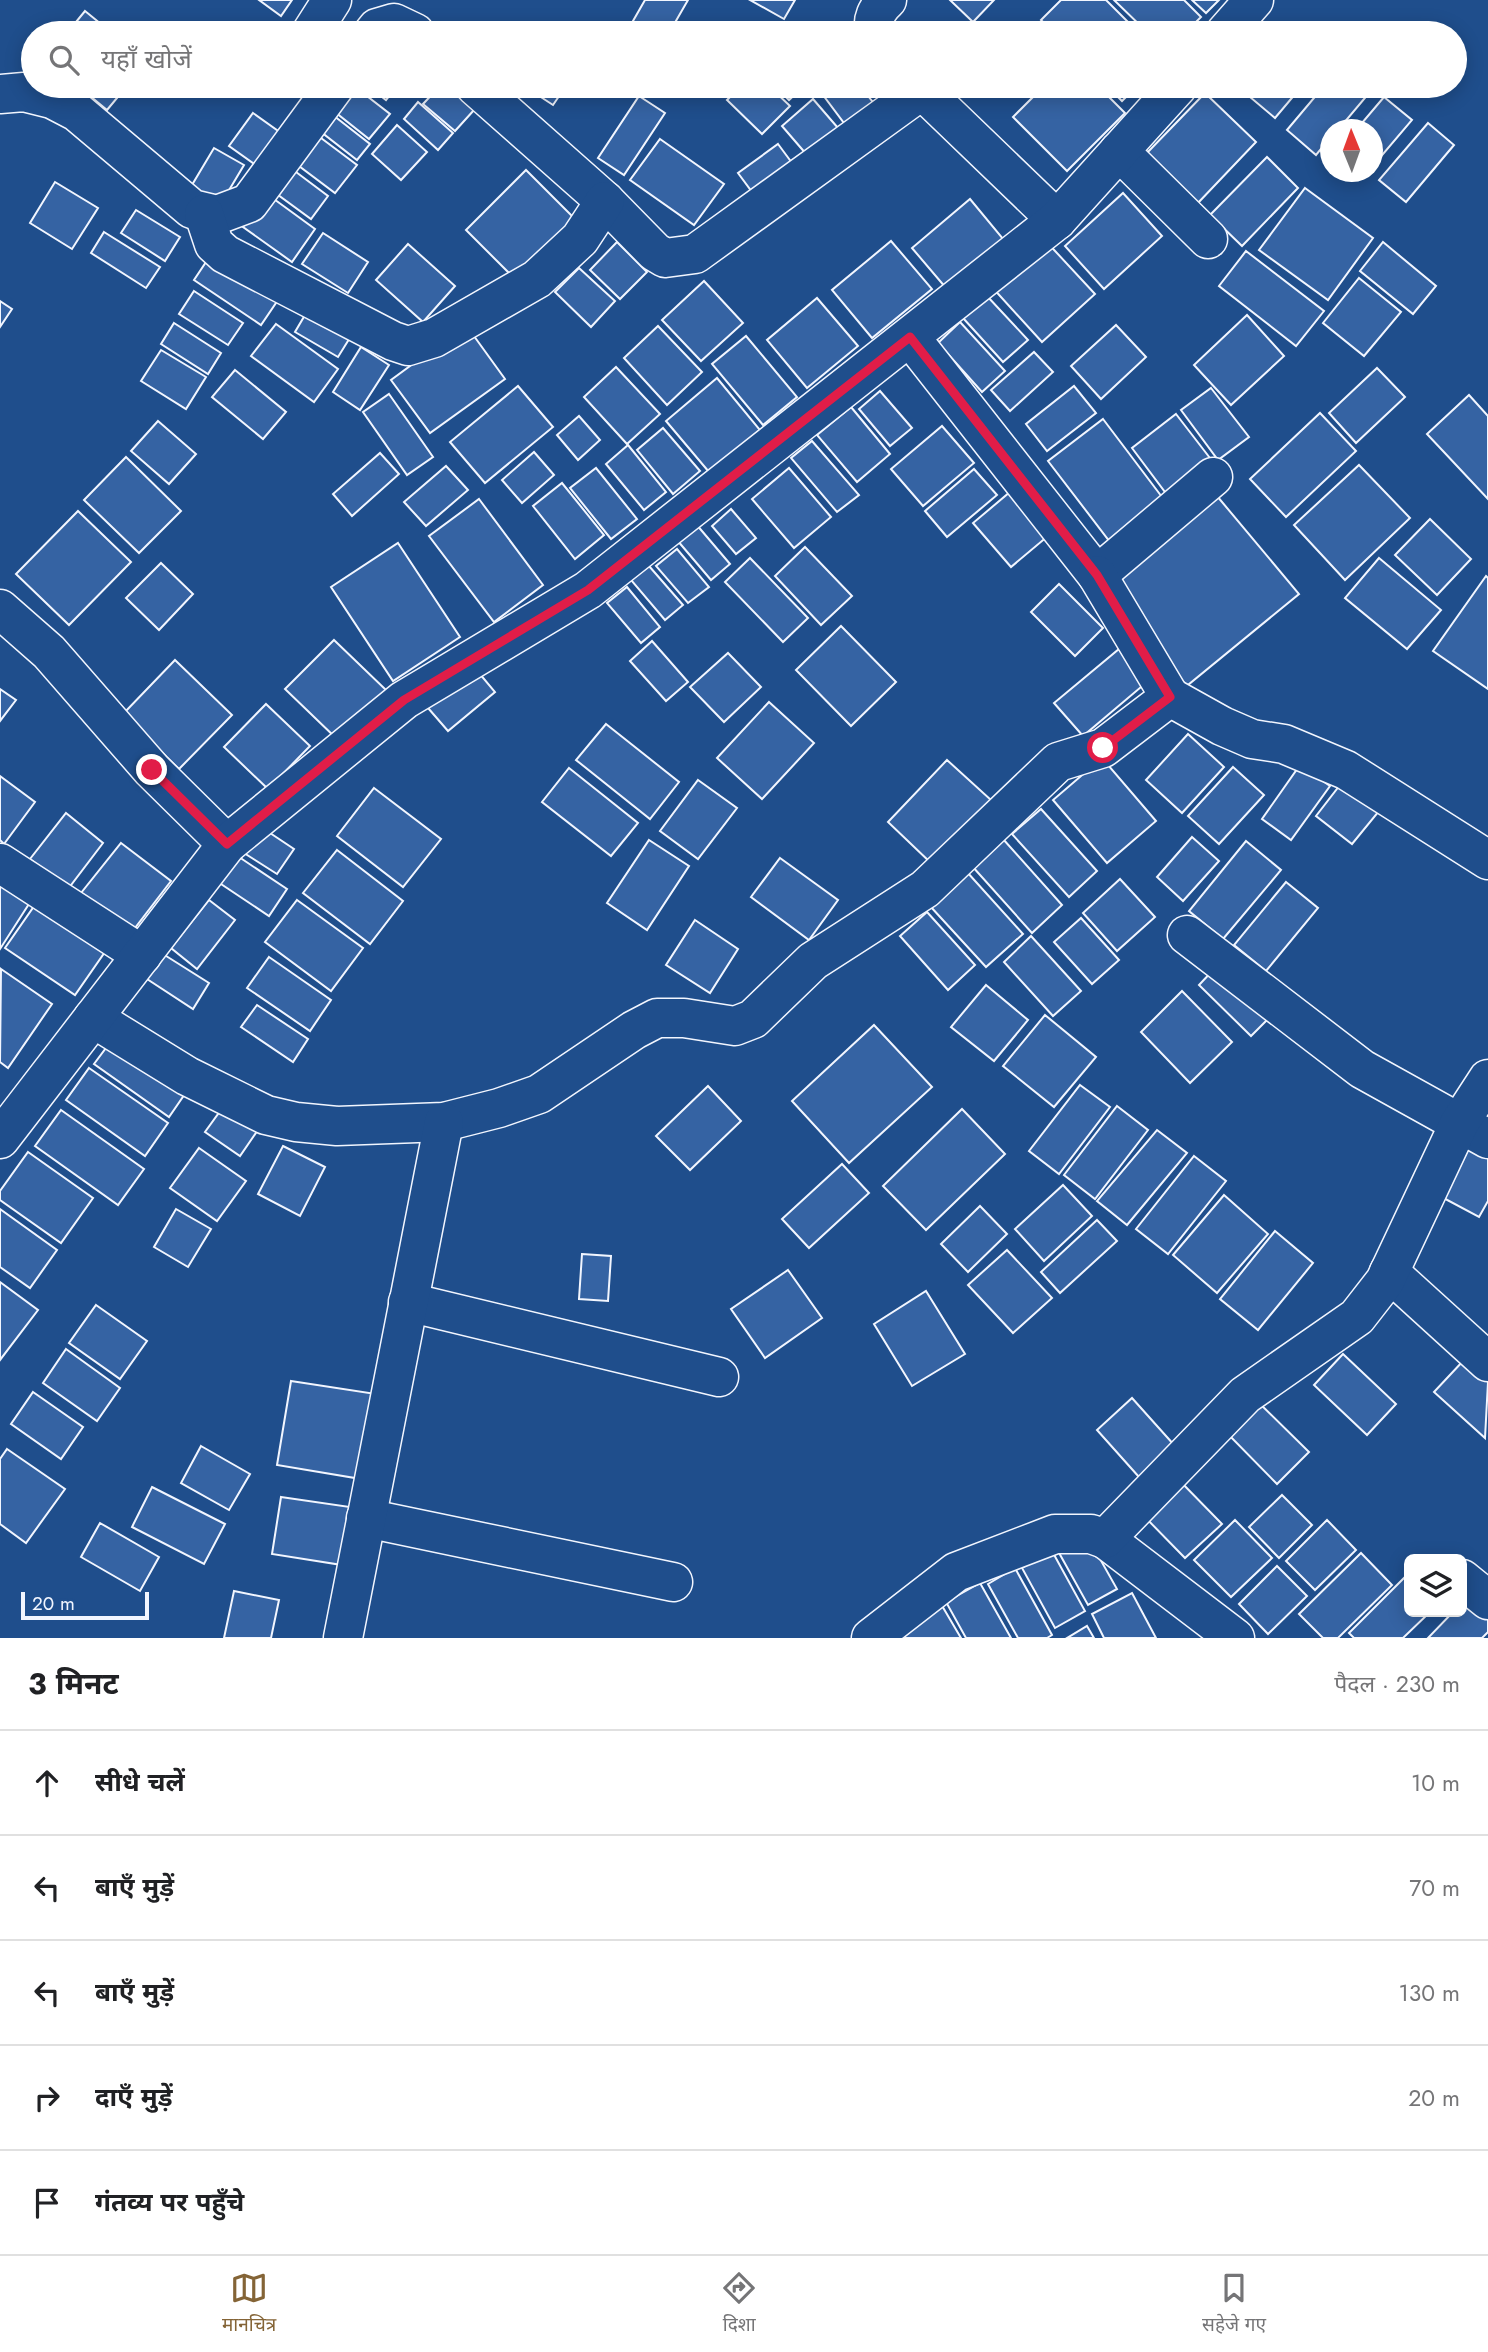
<!DOCTYPE html>
<html lang="hi">
<meta charset="utf-8">
<style>
:root{--surface:#fff;--page:#f6f6f6;--text:#202124;--muted:#757577;--line:#e0e0e0;--accent:#846436}
body{margin:0;font-family:Jost,"Noto Sans Devanagari",sans-serif;background:var(--page);color:var(--text)}
.controls{position:absolute;right:21px;bottom:21px;display:grid;overflow:hidden;border-radius:10px;box-shadow:0 4px 18px #0003}
.controls button{width:63px;height:63px;display:grid;place-items:center;padding:0;border:0;border-bottom:2px solid var(--line);background:var(--surface);color:var(--text);font:35px sans-serif}
.compass{position:absolute;left:1320px;top:119px;width:63px;height:63px;border-radius:50%;background:var(--surface);box-shadow:0 4px 18px #0003;rotate:359deg}
.scale{position:absolute;left:21px;bottom:18px;width:128px;box-sizing:border-box;padding-left:7px;border:4px solid #f2f6ff;border-top:0;font-size:19px;line-height:24px;white-space:nowrap;color:#f2f6ff;-webkit-text-stroke:5px #1f4e8c;paint-order:stroke}
.stop{position:absolute;width:21px;height:21px;margin:-16px;border:5px solid #e11d48;border-radius:50%;background:#fff}
.stop.end{background:#e11d48;border-color:#fff;box-shadow:0 2px 7px #0008}
.list{margin:0;padding:0;list-style:none}
h2{display:flex;justify-content:space-between;align-items:center;height:91px;margin:0;padding:0 28px;font-size:30px}
h2 small{font-size:23px;font-weight:400;color:var(--muted)}
.list li{display:grid;grid-template-columns:46px 1fr auto;gap:21px;align-items:center;box-sizing:border-box;height:105px;padding:0 28px;border-top:2px solid var(--line)}
.list b{display:block;font-size:26px;white-space:nowrap}
.list em{font-size:23px;font-style:normal;color:var(--muted)}
.icon{flex:none;width:38px;height:38px;fill:none;stroke:currentColor;stroke-width:2;stroke-linecap:round;stroke-linejoin:round}
.map{position:relative;flex:none;width:1488px;height:1638px;overflow:hidden}
.search{position:absolute;background:var(--surface);box-shadow:0 4px 18px #0003;left:21px;right:21px;top:21px;height:77px;display:flex;align-items:center;gap:18px;box-sizing:border-box;padding:0 24px;border-radius:38px;color:var(--muted);font-size:26px}
.sheet{height:616px;background:var(--surface)}
nav{display:flex;justify-content:space-around;align-items:center;box-sizing:border-box;height:98px;border-top:2px solid var(--line);background:var(--surface);font-size:19px;color:var(--muted)}
nav a{display:grid;justify-items:center;gap:4px}
nav .on{color:var(--accent)}
.map>svg:first-child{display:block}
</style>
<div class="map">
<svg width="1488" height="1638" viewBox="0 0 1488 1638">
<rect width="100%" height="100%" fill="#1f4e8c"/>
<g fill="#3563a3" stroke="#f2f6ff" stroke-width="2">
<path d="M259,0h33l-11,16z"/>
<path d="M645,0h43l-19,33h-32l-8,-5z"/>
<path d="M750,0h45l-11,19z"/>
<path d="M950,0h44l-21,22z"/>
<path d="M1061,0h45l33,33h-85l-13,-13z"/>
<path d="M1114,0h70l17,17 -16,16h-37z"/>
<path d="M1192,0h27l-13,13z"/>
<path d="M85,11l27,22h-45z"/>
<path d="M78,86h49l-20,24z"/>
<path d="M348,86h6l36,28 -21,25 -39,-31z"/>
<path d="M368,86h29l-11,14z"/>
<path d="M440,86h29l15,13 -29,32 -32,-27z"/>
<path d="M524,86h42l-13,19z"/>
<path d="M741,86h28l21,20 -28,28 -35,-34z"/>
<path d="M775,86h29l-15,14z"/>
<path d="M836,86h24l16,20 -29,21 -24,-32z"/>
<path d="M1044,86h54l27,27 -58,58 -54,-54z"/>
<path d="M1107,86h30l-15,15z"/>
<path d="M1237,86h65l-27,32z"/>
<path d="M1324,86h51l-37,44h-8v8l-14,17 -29,-25z"/>
<path d="M1205,93l51,49 -60,63 -52,-49z"/>
<path d="M639,96l26,17 -41,62 -26,-17z"/>
<path d="M1384,97l28,23 -40,47v-37h-16z"/>
<path d="M813,99l25,29 -31,27 -25,-29z"/>
<path d="M418,102l35,31 -15,17 -34,-31z"/>
<path d="M329,112l41,32 -13,16 -41,-32z"/>
<path d="M253,113l28,20 -24,33 -28,-20z"/>
<path d="M1428,123l26,22 -48,57 -27,-22z"/>
<path d="M397,125l30,27 -26,28 -29,-26z"/>
<path d="M313,132l44,33 -22,28 -44,-33z"/>
<path d="M660,139l64,45 -30,41 -64,-45z"/>
<path d="M778,144l20,27 -40,29 -20,-27z"/>
<path d="M214,148l30,17 -25,42 -30,-17z"/>
<path d="M1267,157l31,31 -56,58 -32,-31z"/>
<path d="M288,166l40,30 -17,23 -41,-30z"/>
<path d="M526,170l50,50 -60,60 -50,-50z"/>
<path d="M55,182l43,26 -26,41 -42,-26z"/>
<path d="M1305,188l68,50 -45,62 -69,-50z"/>
<path d="M1123,193l39,43 -58,53 -39,-43z"/>
<path d="M267,194l48,35 -23,33 -49,-35z"/>
<path d="M970,199l34,41 -58,48 -34,-40z"/>
<path d="M136,210l44,27 -15,24 -44,-28z"/>
<path d="M104,232l56,35 -14,21 -55,-35z"/>
<path d="M323,233l45,29 -20,31 -46,-29z"/>
<path d="M1043,238l52,56 -53,48 -51,-56z"/>
<path d="M891,241l41,48 -60,49 -40,-48z"/>
<path d="M617,242l30,30 -27,27 -30,-29z"/>
<path d="M1383,242l53,44 -23,28 -53,-43z"/>
<path d="M408,244l47,42 -32,36 -47,-42z"/>
<path d="M1246,251l78,60 -28,35 -77,-60z"/>
<path d="M212,253l68,44 -19,28 -67,-45z"/>
<path d="M579,268l36,33 -24,26 -36,-35z"/>
<path d="M1359,278l42,34 -37,44 -41,-33z"/>
<path d="M704,281l39,42 -42,38 -39,-41z"/>
<path d="M194,291l49,32 -15,22 -49,-31z"/>
<path d="M987,296l41,44 -25,22 -40,-44z"/>
<path d="M817,298l41,48 -51,42 -40,-48z"/>
<path d="M0,301l12,8 -12,18z"/>
<path d="M308,310l43,26 -13,21 -43,-25z"/>
<path d="M1247,315l37,41 -53,49 -37,-40z"/>
<path d="M960,322l45,49 -23,21 -44,-49z"/>
<path d="M174,323l47,30 -13,21 -47,-30z"/>
<path d="M276,324l62,45 -24,33 -63,-46z"/>
<path d="M466,325l39,54 -75,54 -39,-53z"/>
<path d="M1116,325l30,32 -45,42 -30,-33z"/>
<path d="M658,326l44,46 -35,33 -43,-47z"/>
<path d="M746,336l51,61 -34,28 -51,-61z"/>
<path d="M361,347l28,18 -29,45 -27,-18z"/>
<path d="M161,350l45,27 -20,32 -45,-28z"/>
<path d="M1034,352l19,20 -43,39 -19,-21z"/>
<path d="M616,367l44,47 -33,30 -43,-47z"/>
<path d="M1377,368l28,29 -49,46 -27,-30z"/>
<path d="M235,370l51,42 -23,27 -51,-42z"/>
<path d="M717,378l43,52 -51,42 -43,-51z"/>
<path d="M518,386l35,41 -68,56 -35,-41z"/>
<path d="M1074,386l22,27 -49,38 -21,-27z"/>
<path d="M1211,388l38,49 -31,23 -37,-50z"/>
<path d="M880,391l32,37 -22,18 -31,-37z"/>
<path d="M389,394l44,63 -26,18 -44,-63z"/>
<path d="M1469,395l19,21v83l-61,-65z"/>
<path d="M851,407l39,47 -33,28 -40,-47z"/>
<path d="M1320,413l36,38 -70,66 -36,-38z"/>
<path d="M1176,414l37,48 -45,34 -36,-48z"/>
<path d="M579,416l21,24 -22,20 -21,-25z"/>
<path d="M1103,419l62,82 -55,41 -62,-81z"/>
<path d="M158,421l38,33 -27,30 -38,-33z"/>
<path d="M942,426l32,37 -51,43 -32,-37z"/>
<path d="M663,428l37,43 -27,23 -36,-44z"/>
<path d="M812,441l47,54 -22,17 -46,-54z"/>
<path d="M628,445l38,47 -22,18 -38,-46z"/>
<path d="M534,452l20,23 -32,28 -20,-23z"/>
<path d="M380,453l19,21 -47,42 -19,-22z"/>
<path d="M126,457l55,54 -42,42 -55,-53z"/>
<path d="M1359,465l51,53 -65,62 -51,-55z"/>
<path d="M446,466l22,24 -42,36 -22,-24z"/>
<path d="M596,468l41,51 -26,20 -41,-51z"/>
<path d="M789,468l42,49 -37,31 -42,-49z"/>
<path d="M974,469l23,26 -50,42 -22,-26z"/>
<path d="M562,483l42,52 -29,24 -42,-53z"/>
<path d="M1010,492l38,44 -37,31 -38,-44z"/>
<path d="M1217,496l82,98 -116,95 -82,-98z"/>
<path d="M479,499l64,86 -49,37 -65,-86z"/>
<path d="M731,509l25,29 -20,16 -24,-28z"/>
<path d="M78,511l53,51 -62,63 -53,-51z"/>
<path d="M1430,519l41,40 -34,36 -42,-40z"/>
<path d="M696,524l34,40 -19,16 -34,-40z"/>
<path d="M398,543l62,94 -67,44 -62,-94z"/>
<path d="M805,547l47,49 -31,29 -46,-49z"/>
<path d="M677,549l32,38 -21,16 -32,-37z"/>
<path d="M750,558l58,60 -25,24 -58,-60z"/>
<path d="M1379,558l62,52 -34,39 -62,-51z"/>
<path d="M161,563l32,31 -34,36 -33,-32z"/>
<path d="M649,566l34,39 -18,15 -34,-40z"/>
<path d="M1486,576l2,2v111l-55,-38z"/>
<path d="M1059,584l44,44 -28,28 -44,-44z"/>
<path d="M627,587l33,40 -19,16 -34,-40z"/>
<path d="M841,626l55,56 -45,44 -55,-56z"/>
<path d="M334,640l52,50 -48,50 -53,-51z"/>
<path d="M652,641l36,41 -22,19 -36,-40z"/>
<path d="M1119,649l28,33 -64,54 -29,-33z"/>
<path d="M728,653l33,34 -37,35 -34,-35z"/>
<path d="M175,660l57,55 -53,54 -56,-55z"/>
<path d="M469,661l26,31 -47,39 -26,-30z"/>
<path d="M0,689l16,11 -16,21z"/>
<path d="M769,702l45,41 -52,56 -45,-41z"/>
<path d="M266,704l44,42 -42,43 -44,-42z"/>
<path d="M606,724l73,58 -29,37 -74,-59z"/>
<path d="M1188,734l36,33 -42,46 -36,-33z"/>
<path d="M1102,758l54,63 -49,42 -54,-63z"/>
<path d="M947,760l44,40 -59,64 -44,-42z"/>
<path d="M1300,765l30,21 -39,54 -29,-21z"/>
<path d="M1233,767l31,28 -45,49 -31,-28z"/>
<path d="M569,768l69,55 -27,33 -69,-54z"/>
<path d="M0,776l35,26 -31,42 -4,-4z"/>
<path d="M1347,776l37,29 -32,39 -36,-28z"/>
<path d="M698,780l39,28 -39,51 -38,-28z"/>
<path d="M374,788l67,51 -38,48 -66,-51z"/>
<path d="M1041,809l56,62 -28,26 -57,-63z"/>
<path d="M66,813l37,30 -35,46 -38,-30z"/>
<path d="M261,827l33,22 -17,25 -33,-21z"/>
<path d="M1192,837l27,24 -36,40 -26,-24z"/>
<path d="M1003,839l59,66 -30,28 -60,-67z"/>
<path d="M649,840l40,26 -42,64 -40,-27z"/>
<path d="M1246,841l35,29 -58,69 -34,-28z"/>
<path d="M121,843l50,38 -43,56 -51,-39z"/>
<path d="M337,850l66,51 -33,43 -67,-51z"/>
<path d="M236,855l51,34 -18,27 -51,-34z"/>
<path d="M780,858l58,42 -29,40 -58,-43z"/>
<path d="M0,870l36,23 -36,56z"/>
<path d="M967,872l56,62 -37,33 -56,-61z"/>
<path d="M1120,879l35,38 -38,34 -34,-38z"/>
<path d="M1286,882l32,26 -52,63 -32,-26z"/>
<path d="M209,900l26,20 -38,49 -26,-21z"/>
<path d="M297,900l66,48 -32,43 -66,-49z"/>
<path d="M37,902l70,47 -32,46 -70,-47z"/>
<path d="M927,912l48,53 -27,25 -48,-54z"/>
<path d="M1081,918l38,42 -27,24 -38,-42z"/>
<path d="M695,920l43,29 -28,44 -44,-28z"/>
<path d="M1031,936l50,55 -28,25 -49,-54z"/>
<path d="M163,954l46,29 -16,26 -46,-30z"/>
<path d="M269,957l62,43 -21,31 -63,-43z"/>
<path d="M1216,967l53,51 -18,18 -52,-51z"/>
<path d="M1,969l51,35 -44,64 -8,-6z"/>
<path d="M986,985l42,35 -34,41 -43,-34z"/>
<path d="M1182,991l50,51 -42,41 -49,-51z"/>
<path d="M257,1005l51,34 -15,23 -52,-35z"/>
<path d="M1045,1015l51,42 -42,50 -51,-41z"/>
<path d="M874,1025l58,62 -83,76 -57,-62z"/>
<path d="M115,1036l74,52 -20,29 -75,-53z"/>
<path d="M89,1068l79,55 -23,33 -79,-56z"/>
<path d="M1080,1085l30,22 -51,67 -30,-23z"/>
<path d="M708,1086l33,35 -51,49 -34,-34z"/>
<path d="M226,1103l34,24 -20,29 -35,-24z"/>
<path d="M1117,1106l31,24 -53,69 -31,-24z"/>
<path d="M962,1109l43,45 -79,76 -43,-44z"/>
<path d="M61,1110l83,59 -26,36 -83,-59z"/>
<path d="M1157,1130l30,23 -60,72 -30,-24z"/>
<path d="M1468,1136l20,11v54l-9,16 -43,-23z"/>
<path d="M283,1146l42,21 -25,49 -42,-22z"/>
<path d="M199,1148l47,33 -29,40 -47,-33z"/>
<path d="M28,1152l65,46 -32,45 -61,-43v-9z"/>
<path d="M1194,1156l32,25 -58,73 -32,-25z"/>
<path d="M842,1164l27,29 -60,55 -27,-29z"/>
<path d="M1063,1185l29,31 -48,45 -29,-32z"/>
<path d="M1224,1195l44,39 -51,59 -44,-38z"/>
<path d="M980,1206l27,28 -39,38 -27,-28z"/>
<path d="M0,1209l57,41 -27,38 -30,-21z"/>
<path d="M176,1209l35,20 -23,38 -34,-20z"/>
<path d="M1097,1220l20,21 -57,52 -19,-21z"/>
<path d="M1275,1231l38,32 -55,67 -38,-31z"/>
<path d="M1007,1250l45,48 -39,35 -45,-48z"/>
<path d="M582,1254l29,2 -3,45 -29,-2z"/>
<path d="M788,1270l34,48 -57,40 -34,-49z"/>
<path d="M0,1282l38,28 -38,50z"/>
<path d="M926,1291l39,63 -53,32 -38,-62z"/>
<path d="M96,1305l51,36 -27,38 -51,-36z"/>
<path d="M66,1349l54,39 -23,33 -54,-38z"/>
<path d="M1343,1354l53,50 -29,31 -53,-50z"/>
<path d="M1464,1360l24,22 -3,56 -51,-46z"/>
<path d="M291,1381l85,13 -15,85 -84,-14z"/>
<path d="M33,1392l50,35 -22,32 -50,-35z"/>
<path d="M1253,1397l56,55 -32,32 -55,-56z"/>
<path d="M1132,1398l43,48 -36,31 -42,-47z"/>
<path d="M201,1446l49,28 -21,36 -48,-27z"/>
<path d="M7,1449l58,40 -39,54 -26,-19v-65z"/>
<path d="M1176,1477l46,47 -37,34 -45,-46z"/>
<path d="M152,1487l73,37 -21,40 -72,-37z"/>
<path d="M1282,1495l30,30 -33,33 -30,-31z"/>
<path d="M281,1497l69,10 -8,58 -70,-11z"/>
<path d="M1235,1520l37,38 -41,39 -37,-37z"/>
<path d="M1327,1520l29,30 -41,40 -29,-29z"/>
<path d="M100,1523l59,34 -19,34 -59,-34z"/>
<path d="M1086,1534l31,55 -29,16 -30,-54z"/>
<path d="M1052,1551l33,60 -30,17 -33,-60z"/>
<path d="M1361,1553l31,32 -54,53h-15l-24,-24z"/>
<path d="M1277,1566l30,30 -39,38 -29,-30z"/>
<path d="M1015,1568l37,67 -5,3h-29l-30,-54z"/>
<path d="M1404,1578l5,5v29h21l-27,26h-49l-5,-5z"/>
<path d="M980,1583l31,55h-45l-20,-36z"/>
<path d="M234,1591l45,9 -8,38h-47z"/>
<path d="M1132,1593l24,45h-52l-12,-24z"/>
<path d="M1462,1603l26,11v18l-6,6h-54l25,-26h9z"/>
<path d="M941,1604l20,34h-80z"/>
<path d="M1087,1626l7,12h-27z"/>
</g>
<g fill="none" stroke-linecap="round" stroke-linejoin="round">
<g stroke="#f2f6ff" stroke-width="41">
<g id="street">
<path d="M311,33l21,-33"/>
<path d="M373,33l4,-5 17,-5 21,10"/>
<path d="M875,33c-4,-13 2,-24 12,-33"/>
<path d="M475,86l130,115 50,51 10,6 30,-4 227,-164 135,130"/>
<path d="M0,94l24,-2 28,7 25,13 115,97 25,6 32,-12 86,-117"/>
<path d="M1119,151l89,88"/>
<path d="M204,214l10,30 11,10 168,87 15,5 26,-8 103,-59 43,-40 25,-38"/>
<path d="M910,337l187,238 116,-98"/>
<path d="M1097,575l73,122"/>
<path d="M0,609l49,43 103,118 75,74"/>
<path d="M0,863l142,92"/>
<path d="M1187,935l175,134 126,70"/>
<path d="M93,1018l94,58 79,39 30,7 41,4 107,-4 55,-14 40,-14 95,-64 23,-12h27l51,8 18,-7 60,-58 112,-72 133,-127 45,-14 67,-51 52,29 30,13 32,5 62,26 142,90"/>
<path d="M1389,1272l99,90"/>
<path d="M408,1302l311,75"/>
<path d="M366,1518l307,64"/>
<path d="M1105,1539l130,99"/>
<path d="M1462,1579l26,21"/>
<path d="M343,1638l101,-516"/>
<path d="M871,1638l85,-66 99,-38h36l14,5 140,-144 112,-78 28,-36 75,-159 28,-43"/>
</g>
</g>
<g stroke="#f2f6ff" stroke-width="41">
<g id="secondary">
<path d="M1225,33l29,-33"/>
<path d="M0,1139l227,-295 177,-144 184,-110 469,-370 121,-134"/>
</g>
</g>
<use href="#street" stroke="#1f4e8c" stroke-width="38"/>
<use href="#secondary" stroke="#1f4e8c" stroke-width="38"/>
</g>
<g fill="none" stroke-linecap="round" stroke-linejoin="round">
<path stroke="#e11d48" stroke-width="9" d="M152,770l75,74 177,-144 184,-110 322,-253 187,238 73,122 -67,51"/>
</g>
</svg>
<div class="controls">
<button><svg class="icon" aria-label="layers" viewBox="0 0 24 24"><path d="M12 4l9 5-9 5-9-5zM3 14l9 5 9-5"/></svg></button>
</div>
<svg class="compass" viewBox="-18 -18 36 36"><path d="M0-13l5 13h-10z" fill="#e53935"/><path d="M0 13l5-13h-10z" fill="#757577"/></svg>
<div class="scale">20 m</div>
<div class="stop" style="left:1103px;top:748px"></div>
<div class="stop end" style="left:152px;top:770px"></div>
<div class="search"><svg class="icon" aria-label="search" viewBox="0 0 24 24"><circle cx="10" cy="10" r="6"/><path d="M15 15l6 6"/></svg>यहाँ खोजें</div>
</div>
<section class="sheet">
<h2>3 मिनट<small>पैदल · 230 m</small></h2>
<ul class="list">
<li><svg class="icon" aria-label="ahead" viewBox="0 0 24 24"><path d="M12 20V5M6 11l6-6 6 6"/></svg><div><b>सीधे चलें</b></div><em>10 m</em></li>
<li><svg class="icon" aria-label="left" viewBox="0 0 24 24"><path d="M17 20v-9H6M10 6l-5 5 5 5"/></svg><div><b>बाएँ मुड़ें</b></div><em>70 m</em></li>
<li><svg class="icon" aria-label="left" viewBox="0 0 24 24"><path d="M17 20v-9H6M10 6l-5 5 5 5"/></svg><div><b>बाएँ मुड़ें</b></div><em>130 m</em></li>
<li><svg class="icon" aria-label="right" viewBox="0 0 24 24"><path d="M7 20v-9h11M14 6l5 5-5 5"/></svg><div><b>दाएँ मुड़ें</b></div><em>20 m</em></li>
<li><svg class="icon" aria-label="arrive" viewBox="0 0 24 24"><path d="M6 21V4h12l-3 4 3 4H6"/></svg><div><b>गंतव्य पर पहुँचे</b></div></li>
</ul>
</section>
<nav>
<a class="on"><svg class="icon" aria-label="map" viewBox="0 0 24 24"><path d="M3 6l6-2 6 2 6-2v14l-6 2-6-2-6 2zM9 4v14M15 6v14"/></svg>मानचित्र</a>
<a><svg class="icon" aria-label="directions" viewBox="0 0 24 24"><path d="M12 3l9 9-9 9-9-9zM9 14v-3h6M13 9l2 2-2 2"/></svg>दिशा</a>
<a><svg class="icon" aria-label="saved" viewBox="0 0 24 24"><path d="M7 4h10v16l-5-4-5 4z"/></svg>सहेजे गए</a>
</nav>
